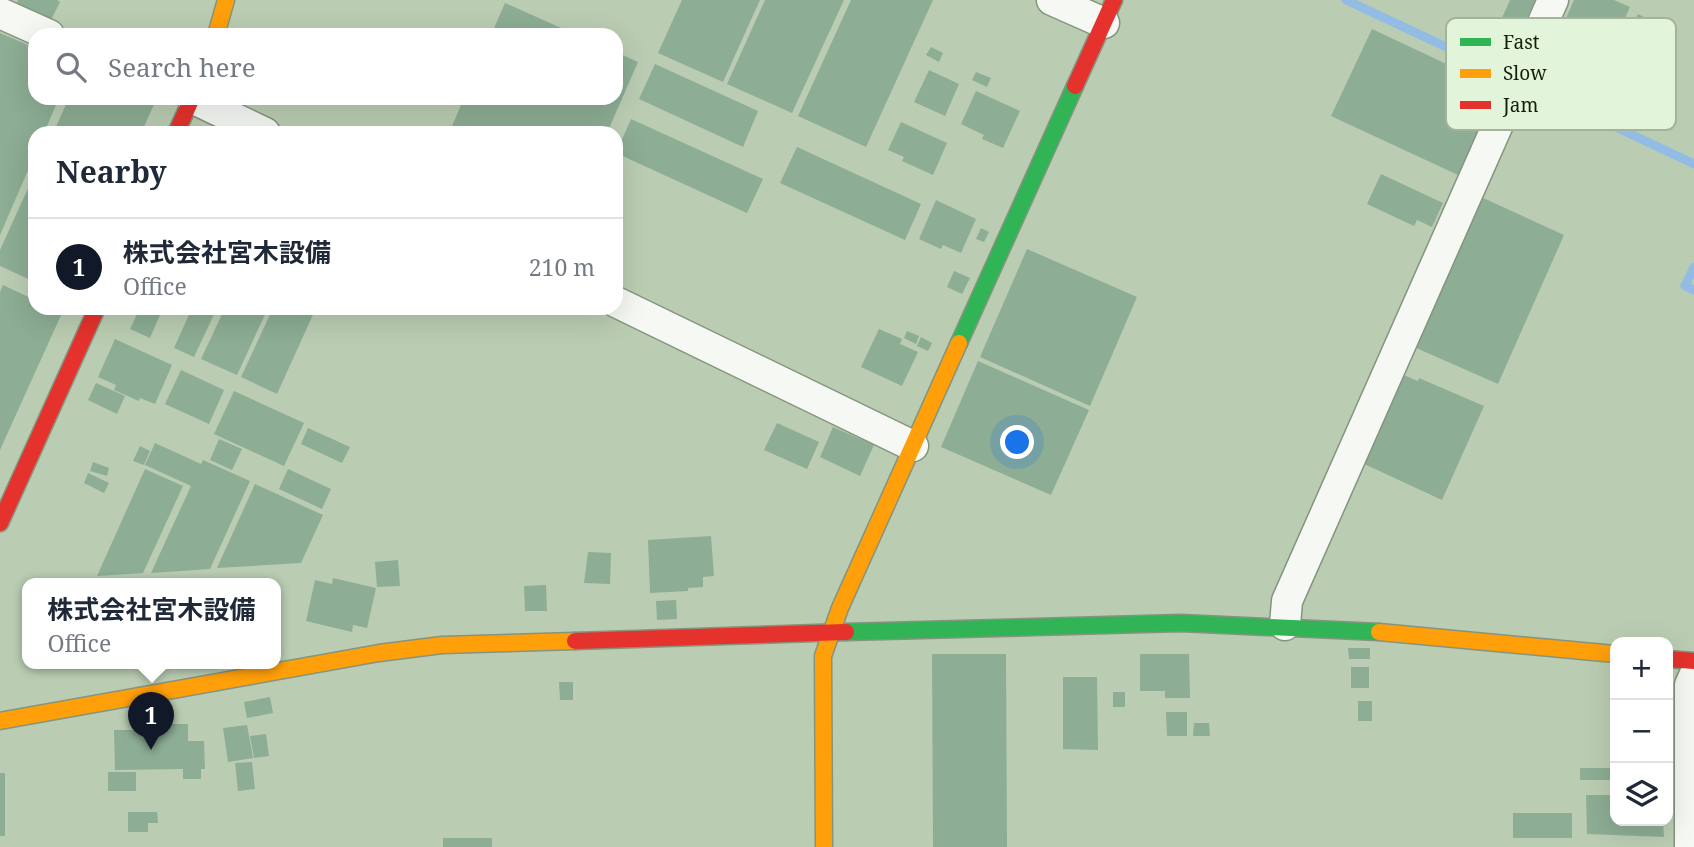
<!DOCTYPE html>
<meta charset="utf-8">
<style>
:root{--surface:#fff;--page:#f6f6f7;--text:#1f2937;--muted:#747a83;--line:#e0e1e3;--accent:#111827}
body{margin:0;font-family:"Noto Serif","Noto Sans JP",serif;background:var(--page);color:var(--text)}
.controls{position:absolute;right:21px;bottom:21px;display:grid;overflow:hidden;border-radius:14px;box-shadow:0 7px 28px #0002}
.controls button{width:63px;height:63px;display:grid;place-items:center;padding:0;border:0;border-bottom:2px solid var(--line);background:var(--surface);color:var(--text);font:35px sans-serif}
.you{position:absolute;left:1018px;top:443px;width:24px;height:24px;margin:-18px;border:5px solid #fff;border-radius:50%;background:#1a73e8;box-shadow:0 0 0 10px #1a73e833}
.badge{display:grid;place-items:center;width:46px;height:46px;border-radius:50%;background:var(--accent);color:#fff;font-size:23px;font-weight:700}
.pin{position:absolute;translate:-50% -58px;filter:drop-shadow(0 2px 4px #0008)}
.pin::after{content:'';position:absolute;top:37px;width:24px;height:21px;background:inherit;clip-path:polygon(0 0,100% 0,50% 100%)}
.popup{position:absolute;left:22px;top:578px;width:259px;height:91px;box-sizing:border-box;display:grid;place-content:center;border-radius:14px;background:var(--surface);filter:drop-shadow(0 2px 5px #0005);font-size:23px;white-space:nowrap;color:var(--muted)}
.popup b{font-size:26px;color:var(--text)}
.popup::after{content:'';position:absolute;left:50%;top:100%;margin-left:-14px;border:14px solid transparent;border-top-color:var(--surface)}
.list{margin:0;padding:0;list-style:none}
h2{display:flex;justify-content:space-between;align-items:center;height:91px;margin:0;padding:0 28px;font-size:30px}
h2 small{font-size:23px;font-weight:400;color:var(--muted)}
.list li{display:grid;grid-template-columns:46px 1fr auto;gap:21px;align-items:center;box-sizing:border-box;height:98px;padding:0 28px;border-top:2px solid var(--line)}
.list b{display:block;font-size:26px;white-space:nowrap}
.list p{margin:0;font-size:23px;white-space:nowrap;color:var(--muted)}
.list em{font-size:23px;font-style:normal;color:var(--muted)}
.icon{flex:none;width:38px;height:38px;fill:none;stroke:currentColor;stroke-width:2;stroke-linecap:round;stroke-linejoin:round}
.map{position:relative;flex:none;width:1694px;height:847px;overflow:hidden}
.search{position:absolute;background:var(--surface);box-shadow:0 7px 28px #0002;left:28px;top:28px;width:595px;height:77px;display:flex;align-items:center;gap:18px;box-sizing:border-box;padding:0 24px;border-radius:21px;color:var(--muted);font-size:26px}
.panel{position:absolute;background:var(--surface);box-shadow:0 7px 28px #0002;left:28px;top:126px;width:595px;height:189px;border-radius:21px}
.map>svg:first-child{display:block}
</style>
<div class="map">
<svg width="1694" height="847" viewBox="0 0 1694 847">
<rect width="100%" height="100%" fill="#bacdb2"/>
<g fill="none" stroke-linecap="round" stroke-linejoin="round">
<g stroke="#93bce4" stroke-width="9">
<path d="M1346,0l162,76"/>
<path d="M1527,85l167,79"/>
<path d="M1694,267l-9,19 9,4"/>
</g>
</g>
<g fill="#8dad94">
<path d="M18,0h39l3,2 -11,22 -34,-16z"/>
<path d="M682,0h78l-37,82 -65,-29z"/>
<path d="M765,0h79l-52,113 -65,-29z"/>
<path d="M851,0h82l-67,147 -68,-31z"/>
<path d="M1510,0h25l-17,38 -21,-9z"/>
<path d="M1574,0h40l16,7 -19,43 -24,-10 1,-4 -25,-11z"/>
<path d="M505,3l72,32h-86z"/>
<path d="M1638,14l18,9 -17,35 -19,-9z"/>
<path d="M1372,29l119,56 -16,34 7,3 -24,53 -127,-59z"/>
<path d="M0,33l35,15v50h24l-15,35h-9v21l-35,81z"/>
<path d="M931,47l12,6 -4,9 -13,-7z"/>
<path d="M1587,47l27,12 -19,42 -27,-12z"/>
<path d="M616,52l22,10 -31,71h-158l15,-35h152z"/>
<path d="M655,64l103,47 -15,36 -104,-48z"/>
<path d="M929,70l30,14 -14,32 -31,-14z"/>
<path d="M976,72l15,6 -4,9 -15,-7z"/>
<path d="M976,91l44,20 -17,37 -21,-9 2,-4 -23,-11z"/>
<path d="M69,98h88l-16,35h-88z"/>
<path d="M631,119l132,60 -16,34 -131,-60z"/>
<path d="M901,122l46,21 -14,32 -31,-14 2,-4 -16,-7z"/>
<path d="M797,147l124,57 -16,36 -125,-57z"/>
<path d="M35,173v109l-35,-16v-16z"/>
<path d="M1381,174l62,29 -11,24 -15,-7 -3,6 -47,-22z"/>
<path d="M1481,197l83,38 -66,149 -84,-37z"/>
<path d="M936,200l40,19 -15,34 -18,-8 -2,4 -22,-10z"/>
<path d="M981,228l8,4 -5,10 -8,-3z"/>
<path d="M1027,249l110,48 -47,109 -110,-49z"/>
<path d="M954,271l16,7 -8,16 -15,-7z"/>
<path d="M3,285l32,15v8h17l10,5 -62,137v-158z"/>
<path d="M140,308h23l-13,30 -20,-9z"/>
<path d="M192,308h25l-23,49 -20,-9z"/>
<path d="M225,308h43l-31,67 -36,-16z"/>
<path d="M273,308h43l-39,86 -36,-17z"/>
<path d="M879,329l23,10 -2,5 18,8 -16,34 -41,-19z"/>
<path d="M907,331l12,5 -3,8 -12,-6z"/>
<path d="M921,337l11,6 -4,8 -11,-5z"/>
<path d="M115,339l57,26 -17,39 -15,-6 -1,3 -25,-11 2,-5 -18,-8z"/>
<path d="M978,361l111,49 -38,85 -110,-48z"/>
<path d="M181,370l43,20 -15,34 -44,-20z"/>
<path d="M1401,374l17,7 1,-3 65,28 -42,94 -80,-37z"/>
<path d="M96,383l29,13 -8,18 -29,-14z"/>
<path d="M234,391l70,32 -20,43 -70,-32z"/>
<path d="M777,423l42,19 -12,27 -43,-19z"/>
<path d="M833,427l41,18 -14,31 -40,-19z"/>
<path d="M308,428l42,19 -8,16 -41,-19z"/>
<path d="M219,439l23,10 -10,21 -22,-10z"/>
<path d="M155,443l46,21 2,-4 47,21 -40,88 -59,4 40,-87 -46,-21z"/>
<path d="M140,446l10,5 -6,14 -11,-4z"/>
<path d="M93,462l16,6 -2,8 -17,-5z"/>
<path d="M145,469l38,17 -40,87 -46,3z"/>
<path d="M288,469l43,20 -9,20 -43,-20z"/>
<path d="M88,473l21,10 -5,10 -20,-10z"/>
<path d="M255,484l68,31 -22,48 -84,5z"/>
<path d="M711,536l3,40 -11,1v10l-15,1v3l-38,2 -2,-53z"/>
<path d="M588,552l23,1 -1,31 -26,-1z"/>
<path d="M398,560l2,26 -23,1 -2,-25z"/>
<path d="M333,578l43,10 -9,40 -14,-3 -1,7 -46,-11 9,-41 17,4z"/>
<path d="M546,585l1,26h-22l-1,-25z"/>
<path d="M676,600l1,19 -20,1 -1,-19z"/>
<path d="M1348,648h22v11h-21z"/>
<path d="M932,654h74l1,193h-74z"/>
<path d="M1140,654h49l1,44h-25v-7h-25z"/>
<rect x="1351" y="667" width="18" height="21"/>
<path d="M1063,677h34l1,73 -35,-1z"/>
<path d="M559,682h14v18h-13z"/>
<rect x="1113" y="692" width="12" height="15"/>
<path d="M270,697l3,16 -26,5 -3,-16z"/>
<rect x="1358" y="701" width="14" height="20"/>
<path d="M1166,712h21v24h-20z"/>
<path d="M1194,723h15l1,13h-17z"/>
<path d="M164,724h24v17h16l1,28h-4v10h-18v-10l-68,1 -1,-40h50z"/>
<path d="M247,725l6,33 -25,4 -5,-34z"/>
<path d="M266,734l3,22 -15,2 -4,-22z"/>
<path d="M252,762l3,27 -17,2 -3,-28z"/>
<rect x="1580" y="768" width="35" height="12"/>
<rect x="108" y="772" width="28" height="19"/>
<rect x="0" y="773" width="5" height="63"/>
<path d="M1586,795h29v26h48l1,16 -77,-3z"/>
<path d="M128,812h29l1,11h-10v9h-20z"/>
<rect x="1513" y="813" width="59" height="25"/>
<rect x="443" y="838" width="49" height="9"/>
</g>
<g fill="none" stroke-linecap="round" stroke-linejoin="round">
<g stroke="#85947f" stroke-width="33">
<g id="street">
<path d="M1052,0l52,23"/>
<path d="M0,13l49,22"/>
<path d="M192,98l73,35"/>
<path d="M616,302l297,144"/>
<path d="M1285,625l2,-24 266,-601"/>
<path d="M1690,847v-162l4,-9"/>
</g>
</g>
<g stroke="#85947f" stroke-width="19">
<g id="fast">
<path d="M959,343l116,-257"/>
<path d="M846,632l335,-9 198,9"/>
</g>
</g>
<g stroke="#85947f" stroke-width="19">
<g id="slow">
<path d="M216,35l10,-35"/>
<path d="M1379,632l236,22"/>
<path d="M0,721l379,-68 63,-8 133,-4"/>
<path d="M824,847l-1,-191 17,-48 119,-265"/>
</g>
</g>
<g stroke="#85947f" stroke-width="19">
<g id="jam">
<path d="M1075,86l39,-86"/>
<path d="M176,133l16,-35"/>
<path d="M0,523l97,-215"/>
<path d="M575,641l271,-9"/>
<path d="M1668,659l26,2"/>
</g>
</g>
<use href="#street" stroke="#f5f8f3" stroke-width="30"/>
<use href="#fast" stroke="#30b455" stroke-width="16"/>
<use href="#slow" stroke="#ff9f0a" stroke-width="16"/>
<use href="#jam" stroke="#e5322d" stroke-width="16"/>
</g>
<rect x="1446" y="18" width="230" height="112" rx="10" fill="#e2f4da" stroke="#a4b49c" stroke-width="2"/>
<rect x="1460" y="38" width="31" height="8" fill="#30b455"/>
<rect x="1460" y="69" width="31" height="9" fill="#ff9f0a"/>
<rect x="1460" y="101" width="31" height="8" fill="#e5322d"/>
<g font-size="19" fill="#121f0c">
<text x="1503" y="49">Fast</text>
<text x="1503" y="80">Slow</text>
<text x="1503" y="112">Jam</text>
</g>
</svg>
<div class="controls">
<button>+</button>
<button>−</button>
<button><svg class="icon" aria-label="layers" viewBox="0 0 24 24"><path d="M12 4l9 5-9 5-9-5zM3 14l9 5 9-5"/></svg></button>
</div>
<div class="you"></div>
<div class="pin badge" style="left:151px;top:750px">1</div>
<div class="popup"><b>株式会社宮木設備</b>Office</div>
<div class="search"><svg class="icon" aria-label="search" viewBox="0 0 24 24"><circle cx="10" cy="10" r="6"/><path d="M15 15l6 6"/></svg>Search here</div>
<section class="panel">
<h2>Nearby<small></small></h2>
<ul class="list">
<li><span class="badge">1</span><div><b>株式会社宮木設備</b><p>Office</p></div><em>210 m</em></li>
</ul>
</section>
</div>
